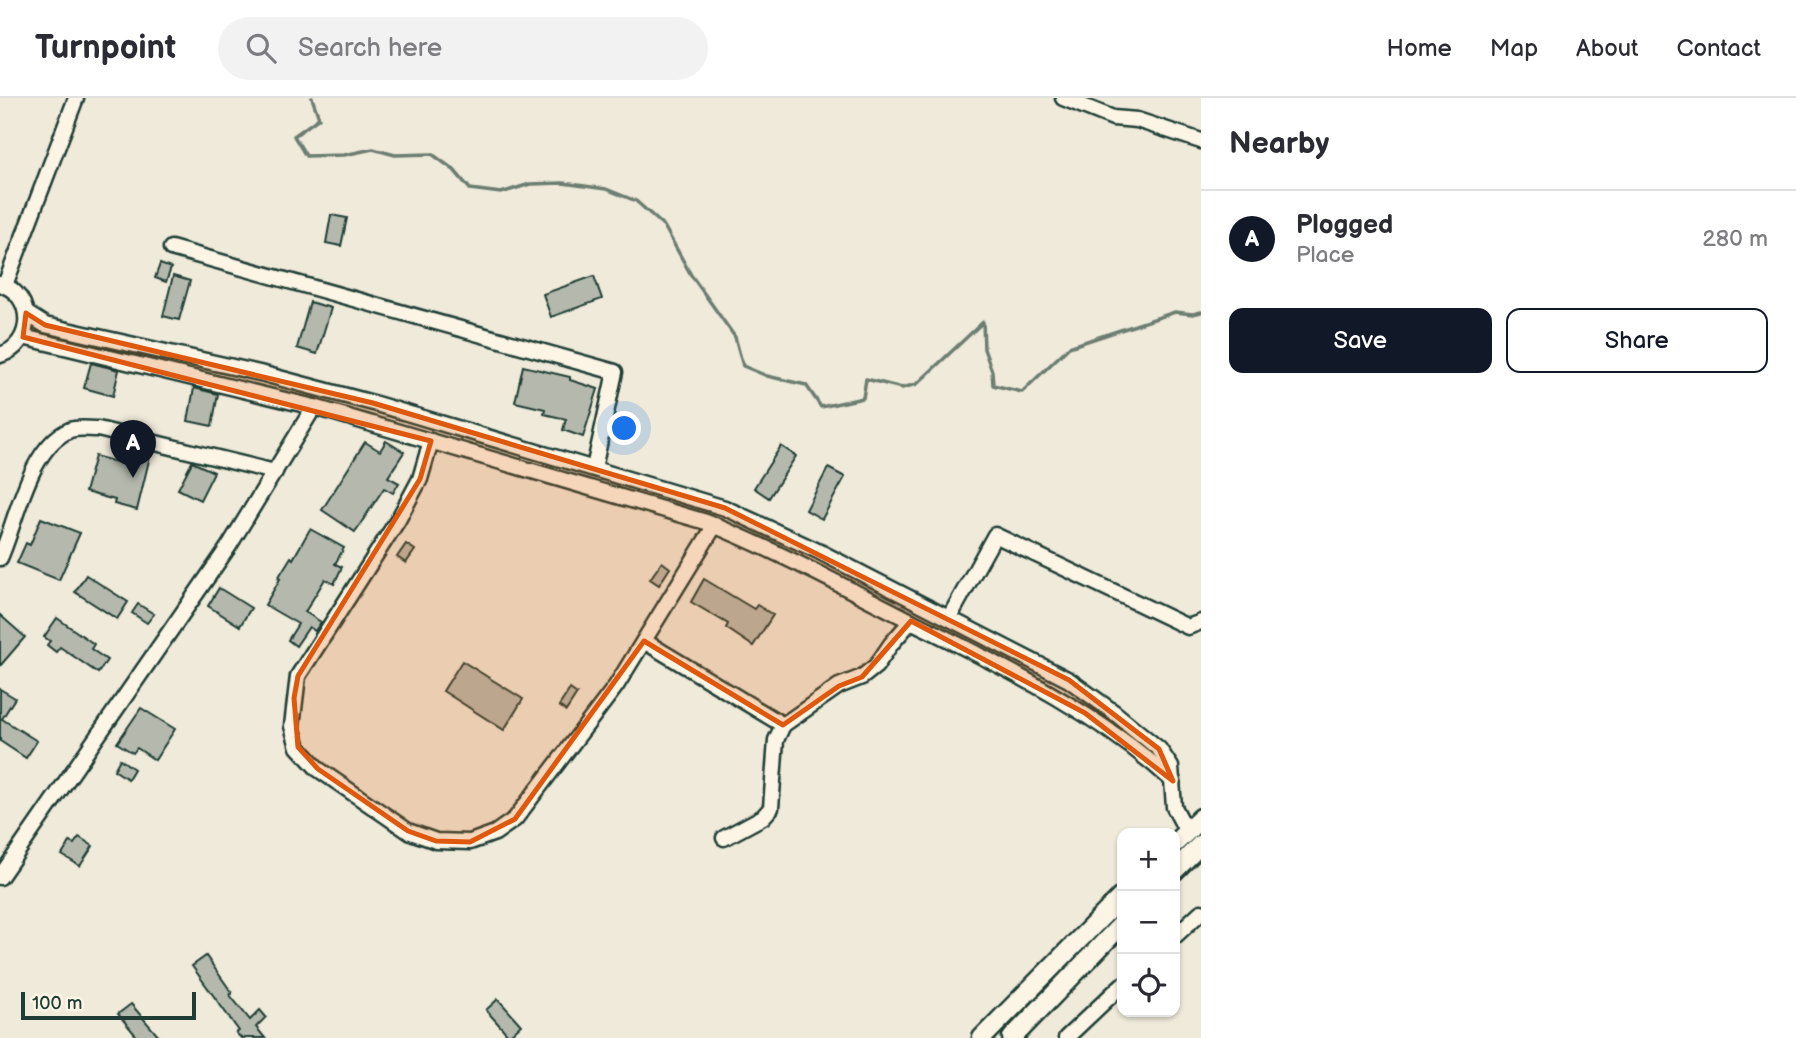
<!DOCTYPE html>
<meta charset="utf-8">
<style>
:root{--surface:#fff;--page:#f2f2f3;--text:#2b2b33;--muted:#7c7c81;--line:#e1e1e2;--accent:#111827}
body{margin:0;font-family:"Balsamiq Sans",sans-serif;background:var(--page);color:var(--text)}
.controls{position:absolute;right:21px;bottom:21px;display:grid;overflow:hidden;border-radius:14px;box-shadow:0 2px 5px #0004}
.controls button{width:63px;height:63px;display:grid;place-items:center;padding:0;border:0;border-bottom:2px solid var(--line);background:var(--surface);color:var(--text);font:35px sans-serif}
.scale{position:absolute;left:21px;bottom:18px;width:175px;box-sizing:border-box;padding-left:7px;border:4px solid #1f3d34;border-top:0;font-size:19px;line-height:24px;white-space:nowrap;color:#1f3d34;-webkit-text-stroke:5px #fcf5e5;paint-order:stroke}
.you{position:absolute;left:625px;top:331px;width:24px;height:24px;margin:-18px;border:5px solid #fff;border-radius:50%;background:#1a73e8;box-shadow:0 0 0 10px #1a73e833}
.badge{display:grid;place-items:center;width:46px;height:46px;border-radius:50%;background:var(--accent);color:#fff;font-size:23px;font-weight:700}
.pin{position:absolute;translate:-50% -58px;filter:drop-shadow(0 2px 4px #0008)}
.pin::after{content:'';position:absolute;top:37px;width:24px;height:21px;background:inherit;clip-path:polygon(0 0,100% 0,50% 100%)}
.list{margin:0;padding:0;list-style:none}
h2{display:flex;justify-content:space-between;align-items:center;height:91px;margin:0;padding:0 28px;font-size:30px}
h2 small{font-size:23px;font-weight:400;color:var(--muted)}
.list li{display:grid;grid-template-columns:46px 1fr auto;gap:21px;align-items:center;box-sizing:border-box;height:98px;padding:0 28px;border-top:2px solid var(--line)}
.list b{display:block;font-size:26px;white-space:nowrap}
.list p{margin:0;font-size:23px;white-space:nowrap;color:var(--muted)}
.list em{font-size:23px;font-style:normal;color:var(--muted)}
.actions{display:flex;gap:14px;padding:21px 28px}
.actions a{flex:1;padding:16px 0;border:2px solid var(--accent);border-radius:14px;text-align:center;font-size:24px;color:var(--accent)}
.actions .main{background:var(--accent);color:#fff}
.icon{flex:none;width:38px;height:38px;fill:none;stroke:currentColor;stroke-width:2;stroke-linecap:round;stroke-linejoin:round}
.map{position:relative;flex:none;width:1201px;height:940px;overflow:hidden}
header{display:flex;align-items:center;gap:42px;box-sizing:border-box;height:98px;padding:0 35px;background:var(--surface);border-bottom:2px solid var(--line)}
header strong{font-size:33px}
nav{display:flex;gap:38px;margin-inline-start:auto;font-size:24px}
.search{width:490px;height:63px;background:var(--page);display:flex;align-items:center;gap:18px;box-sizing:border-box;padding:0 24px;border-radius:38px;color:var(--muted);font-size:26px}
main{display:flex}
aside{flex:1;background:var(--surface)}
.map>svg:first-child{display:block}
</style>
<header>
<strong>Turnpoint</strong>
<div class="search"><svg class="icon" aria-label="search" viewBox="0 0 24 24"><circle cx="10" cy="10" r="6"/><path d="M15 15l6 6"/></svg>Search here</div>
<nav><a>Home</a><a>Map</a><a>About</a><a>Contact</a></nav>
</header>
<main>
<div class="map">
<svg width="1201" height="940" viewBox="0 0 1201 940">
<rect width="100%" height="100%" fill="#efeada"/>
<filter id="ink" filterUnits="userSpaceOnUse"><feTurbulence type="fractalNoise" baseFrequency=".0143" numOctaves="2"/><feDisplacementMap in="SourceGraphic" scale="14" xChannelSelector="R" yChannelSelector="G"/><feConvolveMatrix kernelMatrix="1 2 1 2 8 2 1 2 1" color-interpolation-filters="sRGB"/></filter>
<g filter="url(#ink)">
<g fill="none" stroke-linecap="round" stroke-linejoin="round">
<path stroke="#6c7d71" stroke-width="3.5" d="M312,0l7,20 -25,18 12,20 38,-1 29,-6 22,6 37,-1 22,16 16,19 31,4 29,-9 33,-1 43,6 30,12 28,25 27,49 44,62 8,29 24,10 39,9 15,22 42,-9 3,-19 36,9 15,-4 66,-62 1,27 8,22 1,14 29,7 47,-45 106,-35 18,2 8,-2"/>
</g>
<g fill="#b5b9ad" stroke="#1f3d34" stroke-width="2">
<path d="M331,117l16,3 -6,28 -15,-3z"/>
<path d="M160,166l11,4 -5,14 -11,-4z"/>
<path d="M173,178l17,5 -11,39 -16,-4z"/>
<path d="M594,178l8,23 -51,18 -8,-23z"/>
<path d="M310,204l21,6 -14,46 -20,-6z"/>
<path d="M91,265l28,7 -6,26 -29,-8z"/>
<path d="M523,268l47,11v3l28,9 -15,48 -20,-7 3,-11 -22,-5 1,-5 -30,-7z"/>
<path d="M194,290l24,6 -6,32 -24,-5z"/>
<path d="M386,343l18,11 -16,25 11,6 -6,10 -9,-5 -29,44 -33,-22 43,-68 15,9z"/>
<path d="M781,348l15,10 -27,42 -15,-10z"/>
<path d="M129,349l22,5 -14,58 -23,-6 1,-4 -30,-8 10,-36 29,8z"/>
<path d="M192,364l22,10 -14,28 -22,-11z"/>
<path d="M828,370l17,9 -23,42 -16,-9z"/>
<path d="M41,420l39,15 -21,47 -42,-17 9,-20 4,2z"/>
<path d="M310,431l34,19 -9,16 7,3 -8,17 -9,-5 -20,33 16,10 -6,9 -6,-4 -13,19 -8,-6 10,-16 -33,-19 15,-26 -2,-1 13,-21 2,2z"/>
<path d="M406,446l9,6 -9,13 -9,-6z"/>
<path d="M662,464l8,6 -11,17 -9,-6z"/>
<path d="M86,477l42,27 -11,17 -42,-27z"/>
<path d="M704,481l50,30 3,-4 16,10 -20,31 -27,-18 2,-4 -37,-22z"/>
<path d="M219,490l32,20 -11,18 -32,-20z"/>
<path d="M138,506l16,10 -7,9 -15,-10z"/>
<path d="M0,517l25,22 -25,29z"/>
<path d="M57,520l37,26 -3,5 16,11 -9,13 -38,-26 -4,5 -9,-7 3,-4 -6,-4z"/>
<path d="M462,563l61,38 -19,31 -61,-39z"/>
<path d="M0,591l15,9 -13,21 35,22 -11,17 -26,-17z"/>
<path d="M570,591l7,5 -11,17 -7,-5z"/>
<path d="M141,610l34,21 -20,31 -18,-12 -4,5 -16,-10z"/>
<path d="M120,661l14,10 -6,10 -14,-9z"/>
<path d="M79,739l14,9 -13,20 -18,-11 8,-13 4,2z"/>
<path d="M206,858l26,37 -2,2 20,25 10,-10 6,7 -10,10 9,11h-24l-5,-5 3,-2 -47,-65z"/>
<path d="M498,901l23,26 -12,11 -23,-26z"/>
<path d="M131,906l29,34h-22l-20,-24z"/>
</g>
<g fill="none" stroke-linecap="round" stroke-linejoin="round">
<g stroke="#1f3d34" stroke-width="19">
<g id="minor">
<path d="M1063,0l50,20 24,2 64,21"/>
<path d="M171,150l444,124 -21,96"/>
<path d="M0,186c35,10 35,61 0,71"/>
<path d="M5,187l71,-187"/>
<path d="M26,215l19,12 219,49 109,29 352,105 95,44 249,128 46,33 44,36 12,18 3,40 13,25"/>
<path d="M23,239l291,70 392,115c69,28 135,63 201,97 94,47 188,91 266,162"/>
<path d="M431,343l-11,38 -22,41 -100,156 -6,50 6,21 20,22 90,62 28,10 34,1 25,-9 20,-14 101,-133 99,-161"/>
<path d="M0,460c17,-38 29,-111 70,-128 8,-3 19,-1 28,-1l177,43"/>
<path d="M949,520l46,-83 193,92 13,-5"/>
<path d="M644,543l139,84"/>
<path d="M724,740l39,-21 8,-9 5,-68 7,-15 56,-39 23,-9 14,-11 15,-22 20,-23"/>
<path d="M0,779l229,-331 85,-139"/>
<path d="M1175,838l26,-24"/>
<path d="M1066,940l56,-53"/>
</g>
</g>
<g stroke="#1f3d34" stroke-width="23">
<g id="major">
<path d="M1175,745l26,-25"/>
<path d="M1175,772l26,-26"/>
<path d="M982,940l140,-142"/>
<path d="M1012,940l110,-114"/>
</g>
</g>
<use href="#minor" stroke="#fcf5e5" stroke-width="14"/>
<use href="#major" stroke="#fcf5e5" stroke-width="18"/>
</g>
</g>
<path fill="#de580e" fill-opacity="0.2" stroke="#de580e" stroke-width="5" stroke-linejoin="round" d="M26,215l19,12 328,78 352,105 344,172 90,69 14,32 -88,-68 -174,-92 -49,56 -23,9 -56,39 -139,-84 -129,178 -45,23 -34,-1 -28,-10 -90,-62 -20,-22 -4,-49 4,-22 122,-197 11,-38 -408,-104z"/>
</svg>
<div class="controls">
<button>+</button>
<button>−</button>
<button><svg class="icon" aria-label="locate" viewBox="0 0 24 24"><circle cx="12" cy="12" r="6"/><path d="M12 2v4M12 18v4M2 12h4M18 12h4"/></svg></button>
</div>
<div class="scale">100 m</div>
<div class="you"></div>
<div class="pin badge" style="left:133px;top:380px">A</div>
</div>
<aside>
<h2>Nearby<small></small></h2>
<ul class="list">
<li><span class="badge">A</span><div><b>Plogged</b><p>Place</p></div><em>280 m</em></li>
</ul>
<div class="actions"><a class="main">Save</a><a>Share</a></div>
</aside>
</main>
